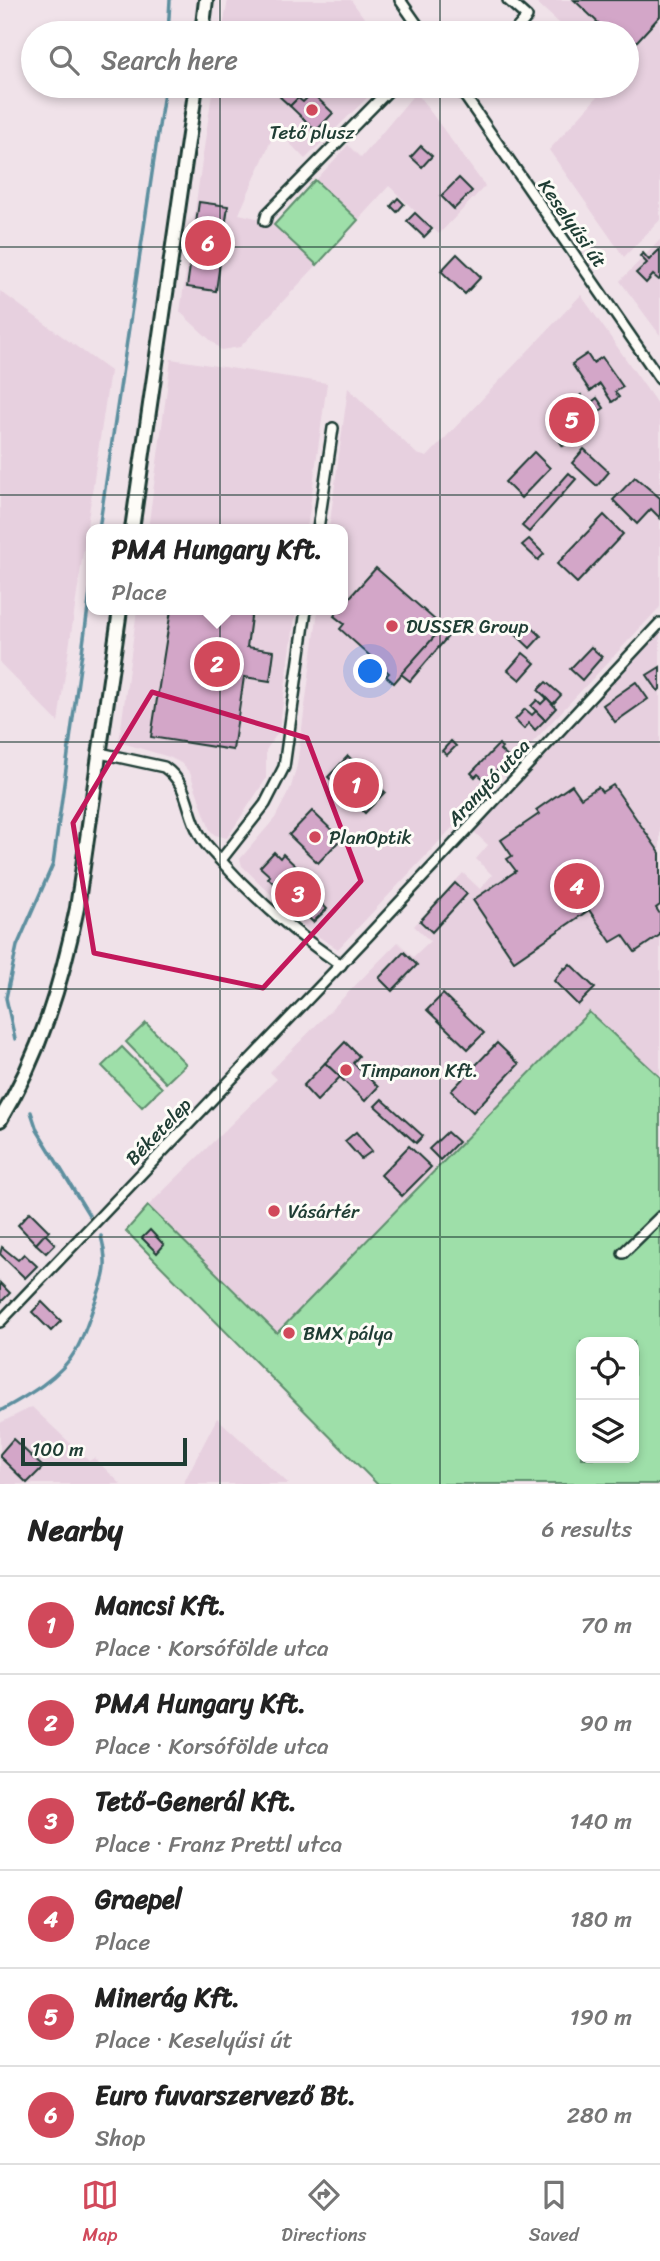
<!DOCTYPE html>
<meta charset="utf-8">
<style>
:root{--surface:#fff;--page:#f6f6f6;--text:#222;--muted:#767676;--line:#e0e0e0;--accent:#d1495b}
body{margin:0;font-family:Sriracha,sans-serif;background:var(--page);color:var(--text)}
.controls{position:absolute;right:21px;bottom:21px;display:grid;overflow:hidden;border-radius:14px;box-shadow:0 4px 10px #0003}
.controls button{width:63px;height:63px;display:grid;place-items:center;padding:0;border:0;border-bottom:2px solid var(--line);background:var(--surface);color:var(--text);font:35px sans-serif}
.scale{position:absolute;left:21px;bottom:18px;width:166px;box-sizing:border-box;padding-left:7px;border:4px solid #1f3d34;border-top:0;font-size:19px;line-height:24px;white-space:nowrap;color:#1f3d34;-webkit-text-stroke:5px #fdfcf7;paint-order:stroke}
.you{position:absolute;left:371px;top:672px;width:24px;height:24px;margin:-18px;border:5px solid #fff;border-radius:50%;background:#1a73e8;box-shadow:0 0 0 10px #1a73e833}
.badge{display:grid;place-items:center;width:46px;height:46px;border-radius:50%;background:var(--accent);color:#fff;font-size:23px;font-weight:700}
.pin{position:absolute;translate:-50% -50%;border:4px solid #fff;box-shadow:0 2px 7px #0006}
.popup{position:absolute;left:86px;top:524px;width:262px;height:91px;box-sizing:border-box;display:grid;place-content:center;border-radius:14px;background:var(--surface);filter:drop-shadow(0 2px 5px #0005);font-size:23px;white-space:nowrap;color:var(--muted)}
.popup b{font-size:26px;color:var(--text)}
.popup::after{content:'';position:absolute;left:50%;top:100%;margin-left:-14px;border:14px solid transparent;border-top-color:var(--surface)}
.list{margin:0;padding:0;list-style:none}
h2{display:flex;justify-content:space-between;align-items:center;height:91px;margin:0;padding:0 28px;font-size:30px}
h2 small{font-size:23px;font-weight:400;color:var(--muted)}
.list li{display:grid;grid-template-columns:46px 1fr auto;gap:21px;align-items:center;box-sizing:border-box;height:98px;padding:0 28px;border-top:2px solid var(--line)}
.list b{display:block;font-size:26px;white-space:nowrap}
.list p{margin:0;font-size:23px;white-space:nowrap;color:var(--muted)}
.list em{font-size:23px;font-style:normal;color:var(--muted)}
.icon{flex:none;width:38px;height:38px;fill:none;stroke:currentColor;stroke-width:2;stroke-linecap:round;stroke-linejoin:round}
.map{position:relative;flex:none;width:660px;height:1484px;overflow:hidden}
.search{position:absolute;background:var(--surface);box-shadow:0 4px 10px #0003;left:21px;right:21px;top:21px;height:77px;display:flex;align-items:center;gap:18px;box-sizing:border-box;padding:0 24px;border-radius:38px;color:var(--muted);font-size:26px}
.sheet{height:679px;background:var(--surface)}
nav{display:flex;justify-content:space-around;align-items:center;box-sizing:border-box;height:98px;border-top:2px solid var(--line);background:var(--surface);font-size:19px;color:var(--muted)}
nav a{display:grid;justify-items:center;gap:4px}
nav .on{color:var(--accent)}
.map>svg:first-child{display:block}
</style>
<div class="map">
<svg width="660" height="1484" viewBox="0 0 660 1484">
<rect width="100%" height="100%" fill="#f0e2e9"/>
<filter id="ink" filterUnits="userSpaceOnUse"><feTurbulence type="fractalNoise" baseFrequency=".0143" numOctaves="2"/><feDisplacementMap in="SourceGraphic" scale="14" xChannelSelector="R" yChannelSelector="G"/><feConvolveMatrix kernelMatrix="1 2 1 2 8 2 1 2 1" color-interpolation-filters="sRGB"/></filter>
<g filter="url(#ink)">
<g fill="#e7d0df">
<path d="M228,0h123l24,33h-153z"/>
<path d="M534,0h126v220l-36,37 -75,-107 58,-64h20v-53h-57z"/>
<path d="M213,86h166l-74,73 -29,-30 -37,85 35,8 43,43 -77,82 -19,3 -41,-38z"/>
<path d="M416,92l69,94 -46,48 -50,-48 -31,34 -42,-40 32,-35 13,13z"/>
<path d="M660,240v95l-40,-54z"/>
<path d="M0,291l110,80 -52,351 -58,-59z"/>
<path d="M581,295l79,113v199l-322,342 -30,-19 -66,-64 -2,-7 35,-41 16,-31 6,-22 21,-155h25v-81h-14l19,-141 69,66 10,3z"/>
<path d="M171,359l156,24 -20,146h-159z"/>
<path d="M137,610h159l-17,121 -13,19v29l-39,59 -12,-3 -5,-5 -20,-57 -9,-10 -12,-6 -50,-15z"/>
<path d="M660,631v446l-72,-64 -312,320 -128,-127 129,-127 -7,-7 128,-130 15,15 17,-16 -16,-15 49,-53 17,16 12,-14 -16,-16 12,-14 -14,-13z"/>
<path d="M32,1407l57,54 5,-3 27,26h-121v-61z"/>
<path d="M217,1418l72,66h-106z"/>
</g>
<g fill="#9edfa9" stroke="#5e8e6e" stroke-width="2" fill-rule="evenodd">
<path d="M315,180l43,40 -41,45 -43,-40z"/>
<path d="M589,1012l71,65v407h-283l-251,-253 22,-25 129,127zM581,1342h53v116h-53z"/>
<path d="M146,1023l40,41 -20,19 -40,-41z"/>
<path d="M122,1047l40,41 -20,19 -40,-41z"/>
</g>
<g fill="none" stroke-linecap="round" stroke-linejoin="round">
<g stroke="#5d8f9f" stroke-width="3.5">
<path d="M168,33l2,-33"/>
<path d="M99,529l66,-443"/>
<path d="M15,1039l-9,-41 11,-52 36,-82 38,-278"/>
<path d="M31,1112l6,18 52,85"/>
<path d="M0,1411c27,-15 60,-33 76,-61 8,-14 13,-30 18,-45 11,-29 15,-39 7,-69"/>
</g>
</g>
<g fill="#d3a6c8" stroke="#1f3d34" stroke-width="2">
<path d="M574,0h86v16l-32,35 -1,-18h-18z"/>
<path d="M289,88l9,10 -8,8 -10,-9z"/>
<path d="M312,93l21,20 -17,18 -26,-25 8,-8 5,4z"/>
<path d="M421,146l11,10 -10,11 -11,-10z"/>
<path d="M459,178l13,13 -18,18 -13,-13z"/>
<path d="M398,198l6,6 -7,8 -6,-6z"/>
<path d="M199,202l29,4 -3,21 -29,-4z"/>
<path d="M415,213l17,16 -8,8 -17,-16z"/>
<path d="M196,223l29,4 -5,36 -29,-4z"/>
<path d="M660,249v30l-1,1 -6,-5 -7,8 -10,-10 11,-10 -7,-7 3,-3 6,7z"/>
<path d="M457,254l24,23 -16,17 -24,-23z"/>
<path d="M191,259l29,4 -4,28 -29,-4z"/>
<path d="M587,354l6,9 9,-6 21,30 -8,5 4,5 -7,5 -12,-18 -10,7 -18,-27z"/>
<path d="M581,395l7,10 9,-7 7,10 -24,16 4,7 -21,15 -13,-19 15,-11 -4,-6z"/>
<path d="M584,449l25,23 -12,14 -25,-23z"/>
<path d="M534,452l16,16 -29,30 -16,-16z"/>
<path d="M569,473l7,6 -47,53 -7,-6z"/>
<path d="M635,477l25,21v20l-9,-9 -14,15 -24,-24z"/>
<path d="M604,515l19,19 -46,49 -20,-19z"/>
<path d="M529,539l15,15 -6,6 -16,-15z"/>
<path d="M376,568l67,59 -49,56 -8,-7 3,-3 -49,-44 4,-5 -10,-8 5,-6h4v-5z"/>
<path d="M171,610h81l-5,37 27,4 -4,30 -26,-4 -11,73 -82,-13z"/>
<path d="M525,621l16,15 -11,12 -16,-15z"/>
<path d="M443,627l7,7 -40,47 -9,-7z"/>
<path d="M591,647l11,10 -20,23 -12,-11z"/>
<path d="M523,653l12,10 -15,17 -12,-10z"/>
<path d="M660,667v22l-2,2 -11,-16z"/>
<path d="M546,682l15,13 -8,9 -15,-14z"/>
<path d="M636,682l12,17 -33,23 -12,-17z"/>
<path d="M547,698l9,10 -11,12 -14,-14 6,-6 4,4z"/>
<path d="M525,709l7,6 4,-4 9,9 -10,10 -6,-7 -5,6 -9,-9z"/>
<path d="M451,741l5,5 -9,9 -5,-4z"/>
<path d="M499,744l3,4 -2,2 9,8 -23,23 -8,-7 -3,3 -4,-4z"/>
<path d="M348,756l37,36 -20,21 -37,-36z"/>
<path d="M572,785l9,13 17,-11 4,5 11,-7 47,68v52l-4,3 4,6v21l-25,17 -12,-17 -12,7 -22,-32 -75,51 -41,-61 43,-29 -9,-12 5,-3 -11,-16 38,-26 -3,-4z"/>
<path d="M312,811l29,28 -23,24 -29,-28z"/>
<path d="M274,852l6,6 3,-4 20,19 -6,6 30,30 -14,13 -45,-44 2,-2 -10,-9z"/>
<path d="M455,883l12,11 -35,38 -12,-11z"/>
<path d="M404,952l13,13 -25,26 -13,-13z"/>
<path d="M570,964l25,24 -17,17 -24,-24 10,-13 1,1z"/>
<path d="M443,994l41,39 -16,16 -41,-39z"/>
<path d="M345,1042l14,14 -6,7 25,24 -13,14 -40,-38z"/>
<path d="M497,1043l22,21 -46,48 -22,-21z"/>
<path d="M325,1063l15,14 -23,24 -14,-15z"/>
<path d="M382,1099l41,37 -7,7 -41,-37z"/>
<path d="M356,1132l16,19 -11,8 -16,-18z"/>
<path d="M447,1132l11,10 -18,18 -11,-11z"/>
<path d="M409,1146l22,21 -29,29 -21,-21z"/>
<path d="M30,1212l19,19 -13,13 -18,-19z"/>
<path d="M150,1230l14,15 -7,8 -15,-15z"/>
<path d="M45,1234l10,10 -9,9 -10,-9z"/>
<path d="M2,1247l16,13 6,-6 13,12 -12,12 -25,-24z"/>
<path d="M0,1283l10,10 -9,9 -1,-1z"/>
<path d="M42,1302l19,19 -10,10 -19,-19z"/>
<path d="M13,1439l30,28 -16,16 -27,-26v-3z"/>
</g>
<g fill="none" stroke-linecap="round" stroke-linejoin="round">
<g stroke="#1f3d34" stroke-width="14">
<g id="minor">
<path d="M400,0l23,33"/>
<path d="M508,0l19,17 -14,16"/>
<path d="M458,86l202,293"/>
<path d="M265,221l2,-7 126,-128"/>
<path d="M318,529l15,-101"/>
<path d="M100,753l64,14c27,19 21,44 37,70 5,9 14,17 21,25 35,39 75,73 119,103"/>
<path d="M221,860l44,-56 19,-37 22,-157"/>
<path d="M623,1253l37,-36"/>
<path d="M0,1322l368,-386 292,-313"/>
</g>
</g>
<g stroke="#1f3d34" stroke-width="18">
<g id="secondary">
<path d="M202,33l4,-33"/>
<path d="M132,529l64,-443"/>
<path d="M0,1120c40,-65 62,-138 77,-212l43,-298"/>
</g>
</g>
<use href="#minor" stroke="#fdfcf7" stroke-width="9"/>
<use href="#secondary" stroke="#fdfcf7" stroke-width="12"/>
</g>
</g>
<path fill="none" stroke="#c2185b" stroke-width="5" stroke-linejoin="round" d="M152,692l155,46 54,143 -98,107 -169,-35 -21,-130z"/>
<path fill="none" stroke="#1f3d34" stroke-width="2" stroke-opacity="0.55" d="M220,0v33M440,0v33M220,86v1398M440,86v1398M0,247h660M0,495h660M0,742h660M0,989h660M0,1237h660"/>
<g fill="#d1495b" stroke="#fdfcf7" stroke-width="2.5">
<circle cx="312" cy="110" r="7"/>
<circle cx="392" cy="626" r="7"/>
<circle cx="315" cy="837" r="7"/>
<circle cx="346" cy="1070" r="7"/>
<circle cx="274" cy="1211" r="7"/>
<circle cx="289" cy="1333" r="7"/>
</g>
<g text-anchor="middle" stroke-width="6" stroke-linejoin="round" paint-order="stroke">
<g font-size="19" fill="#1f3d34" stroke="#fdfcf7" text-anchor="start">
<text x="312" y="139" text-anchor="middle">Tető plusz</text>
<text x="406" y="633">DUSSER Group</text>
<text x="329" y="844">PlanOptik</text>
<text x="360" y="1077">Timpanon Kft.</text>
<text x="288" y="1218">Vásártér</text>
<text x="303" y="1340">BMX pálya</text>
</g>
<g font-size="19" fill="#1f3d34" stroke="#fdfcf7">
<text transform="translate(573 223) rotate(55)" y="7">Keselyűsi út</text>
<text transform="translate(488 782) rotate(-47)" y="7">Aranytó utca</text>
<text transform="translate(158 1131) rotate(-46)" y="7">Béketelep</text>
</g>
</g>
</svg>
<div class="controls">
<button><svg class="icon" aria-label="locate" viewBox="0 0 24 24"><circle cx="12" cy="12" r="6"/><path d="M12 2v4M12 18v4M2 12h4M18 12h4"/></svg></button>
<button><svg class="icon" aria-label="layers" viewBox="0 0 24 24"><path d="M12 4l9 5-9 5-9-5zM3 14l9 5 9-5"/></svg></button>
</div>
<div class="scale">100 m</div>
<div class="you"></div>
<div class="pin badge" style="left:356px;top:785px">1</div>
<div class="pin badge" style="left:217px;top:664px">2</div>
<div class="popup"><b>PMA Hungary Kft.</b>Place</div>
<div class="pin badge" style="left:298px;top:894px">3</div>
<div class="pin badge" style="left:577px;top:886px">4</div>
<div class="pin badge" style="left:572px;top:420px">5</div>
<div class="pin badge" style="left:208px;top:243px">6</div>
<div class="search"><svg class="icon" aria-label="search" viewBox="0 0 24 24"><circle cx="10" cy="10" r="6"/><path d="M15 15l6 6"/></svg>Search here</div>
</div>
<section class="sheet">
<h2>Nearby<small>6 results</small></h2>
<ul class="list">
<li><span class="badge">1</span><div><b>Mancsi Kft.</b><p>Place · Korsófölde utca</p></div><em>70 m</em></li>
<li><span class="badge">2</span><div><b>PMA Hungary Kft.</b><p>Place · Korsófölde utca</p></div><em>90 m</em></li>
<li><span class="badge">3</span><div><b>Tető-Generál Kft.</b><p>Place · Franz Prettl utca</p></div><em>140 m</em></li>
<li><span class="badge">4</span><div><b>Graepel</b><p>Place</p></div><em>180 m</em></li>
<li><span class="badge">5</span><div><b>Minerág Kft.</b><p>Place · Keselyűsi út</p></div><em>190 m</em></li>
<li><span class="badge">6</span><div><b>Euro fuvarszervező Bt.</b><p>Shop</p></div><em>280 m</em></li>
</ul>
</section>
<nav>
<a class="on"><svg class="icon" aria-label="map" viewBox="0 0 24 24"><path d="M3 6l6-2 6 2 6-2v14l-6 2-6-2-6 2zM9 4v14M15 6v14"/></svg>Map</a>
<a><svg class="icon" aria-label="directions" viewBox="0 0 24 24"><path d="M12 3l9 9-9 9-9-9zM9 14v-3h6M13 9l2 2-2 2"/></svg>Directions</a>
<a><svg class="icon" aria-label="saved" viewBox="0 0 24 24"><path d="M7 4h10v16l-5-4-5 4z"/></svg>Saved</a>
</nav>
